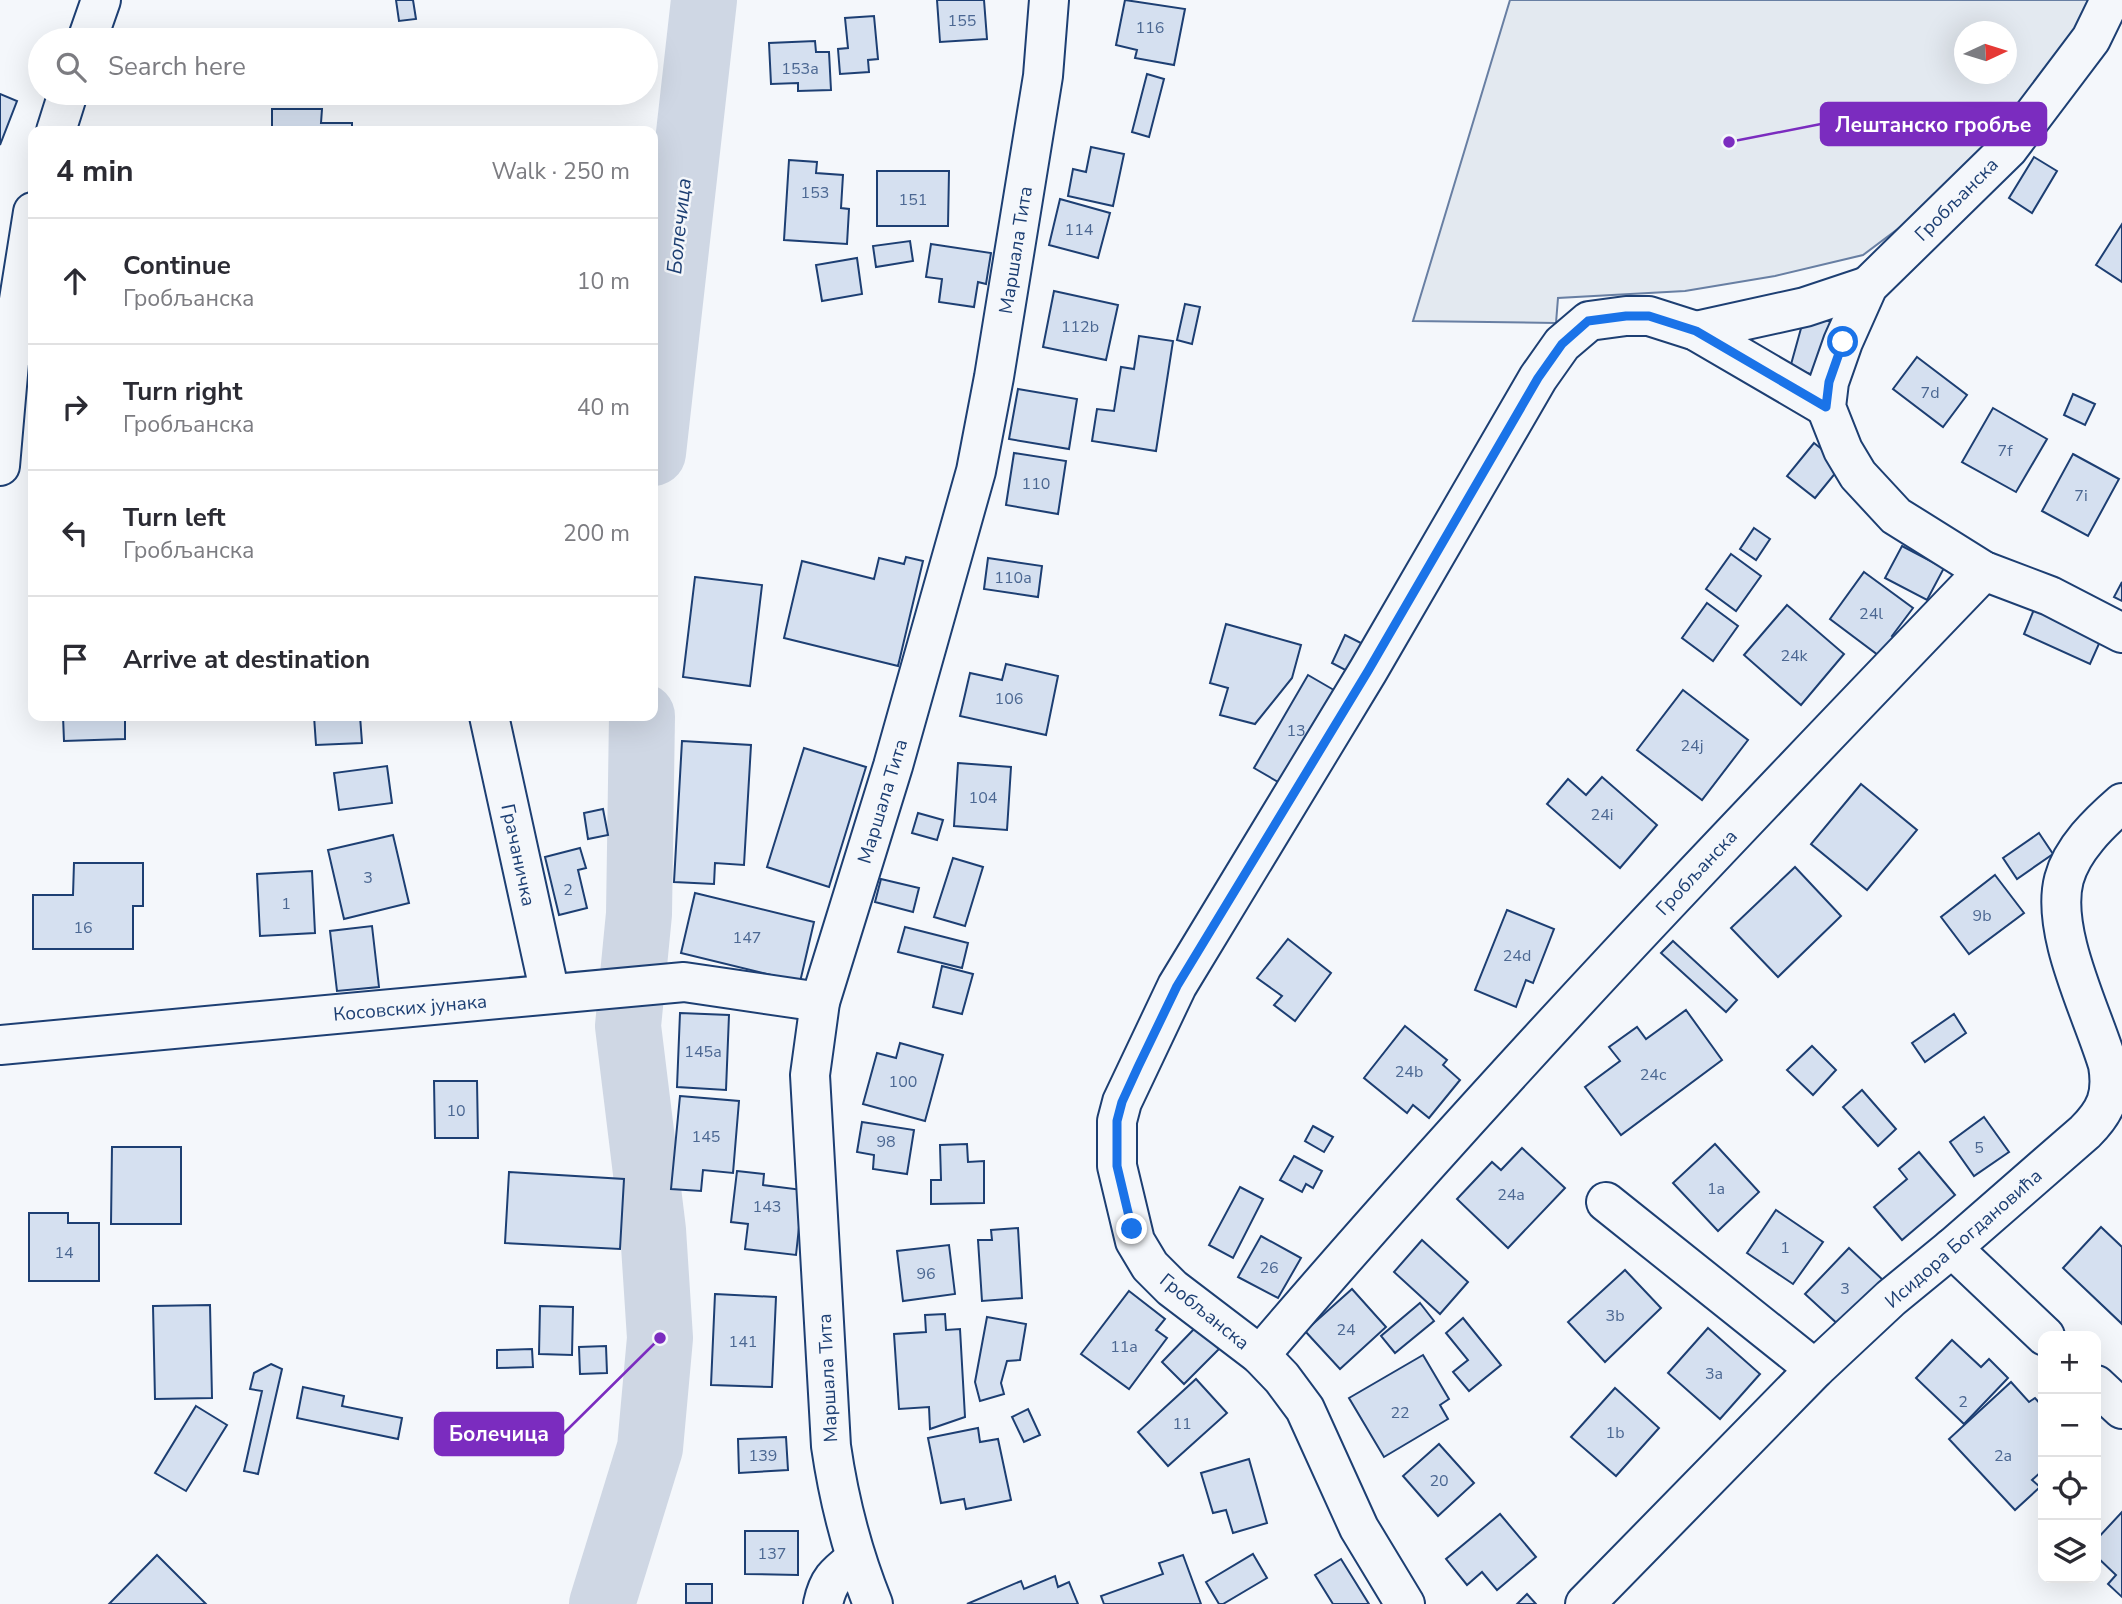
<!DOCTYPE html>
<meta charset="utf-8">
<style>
:root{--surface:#fff;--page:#f2f2f3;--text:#2b2b33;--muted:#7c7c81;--line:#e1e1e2}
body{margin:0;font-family:"Nunito Sans",sans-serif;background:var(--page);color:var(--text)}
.controls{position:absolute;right:21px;bottom:21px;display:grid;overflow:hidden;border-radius:14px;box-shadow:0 7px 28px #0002}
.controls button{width:63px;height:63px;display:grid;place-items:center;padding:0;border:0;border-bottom:2px solid var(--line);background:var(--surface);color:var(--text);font:35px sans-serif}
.compass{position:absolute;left:1954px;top:21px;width:63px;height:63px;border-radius:50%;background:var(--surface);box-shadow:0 7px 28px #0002;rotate:86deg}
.stop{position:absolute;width:21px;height:21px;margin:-16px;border:5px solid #1a73e8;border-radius:50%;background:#fff}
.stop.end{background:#1a73e8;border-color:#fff;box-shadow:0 2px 7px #0008}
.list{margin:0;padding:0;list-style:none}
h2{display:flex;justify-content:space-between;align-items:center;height:91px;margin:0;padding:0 28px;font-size:30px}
h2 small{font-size:23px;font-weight:400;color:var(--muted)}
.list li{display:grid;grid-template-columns:46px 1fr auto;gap:21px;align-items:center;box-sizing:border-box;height:126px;padding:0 28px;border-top:2px solid var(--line)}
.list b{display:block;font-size:26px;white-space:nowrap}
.list p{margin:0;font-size:23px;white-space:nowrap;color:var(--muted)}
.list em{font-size:23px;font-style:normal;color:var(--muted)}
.icon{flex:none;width:38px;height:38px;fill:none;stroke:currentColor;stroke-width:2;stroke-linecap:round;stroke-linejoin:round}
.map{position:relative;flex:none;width:2122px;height:1604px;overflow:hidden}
.search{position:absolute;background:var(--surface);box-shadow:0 7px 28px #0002;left:28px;top:28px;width:630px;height:77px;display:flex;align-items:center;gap:18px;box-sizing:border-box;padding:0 24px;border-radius:38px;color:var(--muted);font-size:26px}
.panel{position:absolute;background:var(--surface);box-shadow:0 7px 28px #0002;left:28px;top:126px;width:630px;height:595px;border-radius:14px}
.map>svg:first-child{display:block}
</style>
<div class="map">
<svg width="2122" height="1604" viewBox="0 0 2122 1604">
<rect width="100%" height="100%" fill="#f4f7fb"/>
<path fill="#e3e9f0" stroke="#687fa3" stroke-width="2" fill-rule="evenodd" d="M1510,0h579l-7,22 -36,62 -111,117 -72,54 -88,21 -90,15 -127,7 -2,25 -143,-2zM1965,32h42v42h-42z"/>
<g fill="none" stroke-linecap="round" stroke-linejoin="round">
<g stroke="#cfd7e4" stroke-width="66">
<path d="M653,453l51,-453"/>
<path d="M602,1604l48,-156 10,-110 -7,-108 -25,-204 11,-112 3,-198"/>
</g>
</g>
<g fill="#d5e0f0" stroke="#1d3f73" stroke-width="2">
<path d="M396,0h17l3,19 -17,2z"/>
<path d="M937,0h47l3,39 -47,3z"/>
<path d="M1125,0l60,9 -11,56 -39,-7 2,-8 -21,-5z"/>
<path d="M874,16l4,43 -10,1 1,12 -29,2 -2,-25 10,-1 -3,-30z"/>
<path d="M815,41l1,11h13l2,38 -33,1v-8l-27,1 -2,-41z"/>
<path d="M1147,74l17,5 -15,58 -17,-5z"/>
<path d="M0,94l17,7 -17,44z"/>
<path d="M272,109h50l-1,14h31v8h-80z"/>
<path d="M1091,147l33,7 -11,52 -45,-10 5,-27 13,3z"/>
<path d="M2034,157l23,14 -25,42 -23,-15z"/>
<path d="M789,160l28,2 -1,11 27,2 -2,33 8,1 -2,35 -63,-4z"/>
<path d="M877,171h72l-1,55h-71z"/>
<path d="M1060,199l50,14 -12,45 -49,-13z"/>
<path d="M2122,224v58l-26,-17z"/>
<path d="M910,241l3,20 -37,6 -3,-21z"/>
<path d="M931,244l60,9 -5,31 -8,-2 -4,25 -35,-5 3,-23 -16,-2z"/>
<path d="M857,258l5,36 -40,7 -6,-36z"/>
<path d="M1054,291l64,14 -12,55 -63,-13z"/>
<path d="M1185,304l15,3 -8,37 -15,-4z"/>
<path d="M1805,314l27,8 -15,54 -27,-8z"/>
<path d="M1139,336l34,5 -17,110 -64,-10 5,-32 17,2 7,-44 13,2z"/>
<path d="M1917,357l50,38 -24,32 -50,-38z"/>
<path d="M1018,389l59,10 -8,50 -60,-10z"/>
<path d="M2073,394l22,10 -10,21 -21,-10z"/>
<path d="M1993,408l54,31 -31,53 -54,-30z"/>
<path d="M1814,443l28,22 -27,33 -28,-22z"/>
<path d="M1014,453l52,8 -8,53 -52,-9z"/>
<path d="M2073,454l46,25 -31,57 -46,-25z"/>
<path d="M1754,528l16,11 -14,21 -16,-11z"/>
<path d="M1902,546l42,22 -17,32 -42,-22z"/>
<path d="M1731,554l30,22 -25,35 -30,-22z"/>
<path d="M906,557l17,4 -25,105 -114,-28 18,-77 72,18 5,-21 25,6z"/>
<path d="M988,558l54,8 -4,31 -54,-8z"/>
<path d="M1864,572l49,36 -21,28 4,3 -14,19 -52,-39z"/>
<path d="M695,577l67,8 -12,101 -67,-9z"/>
<path d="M2122,582v19l-8,-4z"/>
<path d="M1707,603l31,23 -25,35 -31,-23z"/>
<path d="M1787,605l57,49 -43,51 -57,-50z"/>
<path d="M2035,607l67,30 -12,27 -66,-30z"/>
<path d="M1226,624l75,21 -9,33 -37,46 -35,-9 8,-27 -18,-5z"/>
<path d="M1345,635l20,10 -14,28 -19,-10z"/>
<path d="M1006,664l52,12 -12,59 -86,-19 10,-43 32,7z"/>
<path d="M1308,675l31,18 -54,93 -31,-18z"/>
<path d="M1683,690l65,50 -46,60 -65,-50z"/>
<path d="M63,716h62v23l-61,2z"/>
<path d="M314,716h46l2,27 -46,2z"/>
<path d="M682,741l69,4 -7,120 -29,-2 -1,21 -40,-2z"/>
<path d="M804,748l62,19 -37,120 -62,-20z"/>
<path d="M958,763l53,4 -4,63 -53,-4z"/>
<path d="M387,766l5,37 -53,7 -5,-37z"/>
<path d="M1602,777l55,48 -37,43 -73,-64 21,-25 18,16z"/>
<path d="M1861,784l56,46 -50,60 -56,-46z"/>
<path d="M603,809l5,26 -20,4 -4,-26z"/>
<path d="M918,813l25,7 -6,20 -25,-7z"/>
<path d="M2039,833l14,21 -36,25 -14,-21z"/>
<path d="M393,835l16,68 -65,16 -16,-69z"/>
<path d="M580,848l6,20 -8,2 9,38 -28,7 -14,-58z"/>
<path d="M953,858l30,9 -18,59 -31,-9z"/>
<path d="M74,863h69v43h-10v43h-100v-54h40z"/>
<path d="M1795,867l46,49 -63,61 -47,-49z"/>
<path d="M312,871l3,62 -55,3 -3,-62z"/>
<path d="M1995,875l29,38 -55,41 -28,-37z"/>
<path d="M881,879l38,9 -6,24 -38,-10z"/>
<path d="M695,893l119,29 -14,60 -119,-29z"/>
<path d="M1507,910l47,19 -21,54 -7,-3 -10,27 -41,-17z"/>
<path d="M372,926l7,61 -42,4 -7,-60z"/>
<path d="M905,927l63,16 -6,25 -64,-16z"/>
<path d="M1288,939l43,34 -36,48 -21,-16 8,-9 -25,-18z"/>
<path d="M1673,941l64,59 -11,12 -65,-59z"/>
<path d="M942,966l31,8 -11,40 -29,-7z"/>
<path d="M1686,1010l36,50 -101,75 -36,-48 35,-26 -11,-14 28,-20 9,12z"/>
<path d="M680,1013l49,2 -3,75 -49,-3z"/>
<path d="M1954,1014l12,19 -41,29 -13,-19z"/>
<path d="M1405,1026l42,34 -4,5 17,15 -31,38 -16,-13 -6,8 -43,-35z"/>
<path d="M900,1043l43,12 -18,66 -62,-17 14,-51 19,5z"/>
<path d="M1812,1046l24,24 -23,25 -26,-25z"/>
<path d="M434,1081h43l1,57h-43z"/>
<path d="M1862,1090l34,39 -18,17 -35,-39z"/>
<path d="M680,1096l59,5 -6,72 -30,-3 -2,21 -30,-2z"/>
<path d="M1984,1117l25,35 -35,24 -24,-34z"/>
<path d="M862,1122l52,8 -7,44 -34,-5 1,-14 -17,-3z"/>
<path d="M1313,1126l20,11 -9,15 -19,-11z"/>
<path d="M967,1144l1,18 16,-1v42l-53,1v-24h10l-1,-35z"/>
<path d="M1715,1144l44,48 -41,39 -45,-48z"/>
<path d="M112,1147h69v77h-70z"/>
<path d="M1522,1148l43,40 -57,60 -51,-49 35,-37 9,8z"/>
<path d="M1919,1152l36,43 -53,45 -28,-33 33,-28 -8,-10z"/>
<path d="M1294,1156l28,15 -9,17 -7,-4 -4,8 -22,-12z"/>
<path d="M737,1171l27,3 -1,11 40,5 -7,65 -51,-6 3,-25 -17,-2z"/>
<path d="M509,1172l115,7 -4,70 -115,-6z"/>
<path d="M1240,1187l23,12 -30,59 -24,-13z"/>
<path d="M1776,1210l47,32 -30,42 -46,-31z"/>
<path d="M29,1213h39v10h31v58h-70z"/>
<path d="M2101,1227l21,20v77l-59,-56z"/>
<path d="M1018,1228l4,70 -40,3 -4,-61h14l-1,-10z"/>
<path d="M1261,1236l40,22 -23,40 -40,-21z"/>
<path d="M1422,1240l46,42 -28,32 -46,-42z"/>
<path d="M949,1245l6,49 -52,7 -6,-50z"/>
<path d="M1849,1248l35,33 -43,46 -36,-33z"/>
<path d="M1625,1270l36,38 -56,54 -37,-40z"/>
<path d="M1352,1289l34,38 -46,42 -35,-38z"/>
<path d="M1129,1291l36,28 -9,11 11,8 -38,51 -48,-35z"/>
<path d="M715,1294l61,3 -4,90 -61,-2z"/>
<path d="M1420,1303l14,18 -39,32 -14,-17z"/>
<path d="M210,1305l2,93 -57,1 -2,-93z"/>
<path d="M540,1306l33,1 -1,48 -33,-1z"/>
<path d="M945,1314l1,16 14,-1 5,88 -35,12 -1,-22 -30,2 -5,-75 32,-2 -1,-17z"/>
<path d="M987,1317l39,7 -6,36 -13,1 -6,22 3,11 -24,7 -5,-19z"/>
<path d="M1463,1318l38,47 -32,26 -16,-19 15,-12 -22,-27z"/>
<path d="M1196,1327l23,22 -35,35 -22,-22z"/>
<path d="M1708,1328l52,46 -40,45 -52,-46z"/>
<path d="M1952,1340l29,27 8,-8 19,19 -44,46 -48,-46z"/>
<path d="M606,1346l1,27 -27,1 -1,-27z"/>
<path d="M532,1349l1,18 -36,1v-18z"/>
<path d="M1423,1355l26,44 -9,6 8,14 -64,38 -35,-59z"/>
<path d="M271,1364l11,5 -24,105 -14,-3 18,-80 -12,-2 4,-16z"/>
<path d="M1196,1379l31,34 -59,53 -30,-34z"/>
<path d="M2011,1382l18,20 6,-4 8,9v63l-11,10 8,7 -25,23 -66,-71z"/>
<path d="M303,1387l41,9 -2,10 60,12 -4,21 -101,-21z"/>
<path d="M1615,1388l44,40 -43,48 -45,-39z"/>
<path d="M196,1406l31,19 -41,66 -31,-18z"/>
<path d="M1028,1409l12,26 -16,7 -12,-25z"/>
<path d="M978,1428l2,14 18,-3 13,61 -45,9 -2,-10 -23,4 -13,-65z"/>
<path d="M786,1437l2,33 -49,3 -1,-34z"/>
<path d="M1439,1444l35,39 -36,33 -35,-40z"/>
<path d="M1249,1459l18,64 -34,10 -7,-23 -13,3 -12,-40z"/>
<path d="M2122,1512v85l-14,-13 8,-9 -20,-19v-16z"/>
<path d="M1500,1514l36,43 -39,33 -15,-18 -15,13 -21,-26z"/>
<path d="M745,1531h53v44l-53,-1z"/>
<path d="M1253,1554l14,24 -44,26h-4l-13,-22z"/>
<path d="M157,1555l49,49h-97z"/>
<path d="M1183,1555l18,49h-97l-3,-8 62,-22 -4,-11z"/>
<path d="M1341,1559l28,45h-36l-18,-29z"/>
<path d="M1055,1576l3,11 11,-5 9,22h-111l54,-23 3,8z"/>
<rect x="686" y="1584" width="26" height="19"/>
<path d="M1527,1594l9,10h-19z"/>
</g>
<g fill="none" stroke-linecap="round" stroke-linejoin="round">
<g stroke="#1d3f73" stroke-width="42">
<g id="minor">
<path d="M2110,0l-19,39 -83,110 -140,137 -25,56 -14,40 -3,25 17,43 15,25 38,41 88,55 66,25 72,37"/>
<path d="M87,40l14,-40"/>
<path d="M56,131l12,-38"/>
<path d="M1696,331l109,-24 63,-21"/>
<path d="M0,466l9,-103 24,-151"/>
<path d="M489,716l61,278"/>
<path d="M0,1045l684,-63 136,20"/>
<path d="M1606,1202l209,167"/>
<path d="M1952,1248l93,88"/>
<path d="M1260,1355c231,-271 477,-527 724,-784"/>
<path d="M2096,1385l26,24"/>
<path d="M823,1604c5,-24 13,-30 32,-45"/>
<path d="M873,1604c-21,-52 -34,-103 -42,-158l-21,-371 10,-73 73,-236 83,-295 18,-94 49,-301 6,-76"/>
<path d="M1405,1604l-46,-76 -54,-119 -23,-31 -22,-23 -88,-67 -22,-22 -15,-25 -18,-75v-45l5,-19 55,-116 191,-315 170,-293 24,-34 27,-23 37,-5h23l47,15 130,76"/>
<path d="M1585,1604l230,-235 76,-71 61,-50 133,-116c21,-21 28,-37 23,-67 -15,-51 -58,-133 -44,-186 8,-30 35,-56 58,-76"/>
</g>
</g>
<use href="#minor" stroke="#f4f7fb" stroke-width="38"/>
</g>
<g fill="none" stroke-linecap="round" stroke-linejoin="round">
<path stroke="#1a73e8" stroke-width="9" d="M1132,1229l-15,-63v-45l5,-19 16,-35 39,-81 191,-315 170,-293 24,-34 26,-23 38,-5h23l47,15 130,76 3,-25 14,-40"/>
</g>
<g text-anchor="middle" stroke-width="5" stroke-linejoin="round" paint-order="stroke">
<g font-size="16" fill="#4b6792">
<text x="962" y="26">155</text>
<text x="1150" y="33">116</text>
<text x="800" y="74">153a</text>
<text x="815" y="198">153</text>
<text x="913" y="205">151</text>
<text x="1079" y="235">114</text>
<text x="1080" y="332">112b</text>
<text x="1930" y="398">7d</text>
<text x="2005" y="456">7f</text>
<text x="1036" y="489">110</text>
<text x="2081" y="501">7i</text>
<text x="1013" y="583">110a</text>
<text x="1871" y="619">24l</text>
<text x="1794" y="661">24k</text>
<text x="1009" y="704">106</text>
<text x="1296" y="736">13</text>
<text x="1692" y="751">24j</text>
<text x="983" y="803">104</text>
<text x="1602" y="820">24i</text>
<text x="368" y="883">3</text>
<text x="568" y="895">2</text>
<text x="286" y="909">1</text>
<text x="1982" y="921">9b</text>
<text x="83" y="933">16</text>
<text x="747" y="943">147</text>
<text x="1517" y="961">24d</text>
<text x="703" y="1057">145a</text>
<text x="1409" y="1077">24b</text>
<text x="1653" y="1080">24c</text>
<text x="903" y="1087">100</text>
<text x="456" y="1116">10</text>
<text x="706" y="1142">145</text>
<text x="886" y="1147">98</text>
<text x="1979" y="1153">5</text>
<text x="1716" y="1194">1a</text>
<text x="1511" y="1200">24a</text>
<text x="767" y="1212">143</text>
<text x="1785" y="1253">1</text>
<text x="64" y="1258">14</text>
<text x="1269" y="1273">26</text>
<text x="926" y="1279">96</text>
<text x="1845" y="1294">3</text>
<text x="1615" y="1321">3b</text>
<text x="1346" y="1335">24</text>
<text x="743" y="1347">141</text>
<text x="1124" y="1352">11a</text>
<text x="1714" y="1379">3a</text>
<text x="1963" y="1407">2</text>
<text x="1400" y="1418">22</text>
<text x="1182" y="1429">11</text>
<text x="1615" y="1438">1b</text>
<text x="763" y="1461">139</text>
<text x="2003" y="1461">2a</text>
<text x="1439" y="1486">20</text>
<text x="772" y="1559">137</text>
</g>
<g font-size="19" fill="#1d3f73" stroke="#f4f7fb">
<text transform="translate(1956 199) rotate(-45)" y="7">Гробљанска</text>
<text transform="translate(1015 250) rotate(-81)" y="7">Маршала Тита</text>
<text transform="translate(882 801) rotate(-73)" y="7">Маршала Тита</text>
<text transform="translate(519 855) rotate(78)" y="7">Грачаничка</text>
<text transform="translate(1696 872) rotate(-47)" y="7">Гробљанска</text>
<text transform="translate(410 1007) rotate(-5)" y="7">Косовских јунака</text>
<text transform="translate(1963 1238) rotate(-41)" y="7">Исидора Богдановића</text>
<text transform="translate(1205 1311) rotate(39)" y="7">Гробљанска</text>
<text transform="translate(827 1378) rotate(-93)" y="7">Маршала Тита</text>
</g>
<g font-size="21" font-style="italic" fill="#1d3f73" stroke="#f4f7fb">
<text transform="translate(679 226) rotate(-84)" y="7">Болечица</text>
</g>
</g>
<path fill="none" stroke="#7b2cbf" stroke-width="2.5" d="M1729 142L1821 124M660 1338L563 1434"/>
<g fill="#7b2cbf" stroke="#f4f7fb" stroke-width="2.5">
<circle cx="1729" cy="142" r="7"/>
<circle cx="660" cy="1338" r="7"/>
</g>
<g fill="#7b2cbf" stroke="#7b2cbf" stroke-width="2.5">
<rect x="1821" y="103" width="225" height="42" rx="7"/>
<rect x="435" y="1413" width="128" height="42" rx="7"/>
</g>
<g font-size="21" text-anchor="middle" font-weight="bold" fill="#fff">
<text x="1933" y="132">Лештанско гробље</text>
<text x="499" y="1441">Болечица</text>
</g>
</svg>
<div class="controls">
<button>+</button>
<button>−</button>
<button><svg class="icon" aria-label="locate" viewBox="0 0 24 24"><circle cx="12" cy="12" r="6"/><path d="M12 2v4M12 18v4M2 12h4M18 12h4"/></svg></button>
<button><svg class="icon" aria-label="layers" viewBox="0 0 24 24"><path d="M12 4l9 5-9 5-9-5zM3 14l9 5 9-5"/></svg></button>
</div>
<svg class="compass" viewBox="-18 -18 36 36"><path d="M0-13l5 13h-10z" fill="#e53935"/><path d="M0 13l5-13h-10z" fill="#7c7c81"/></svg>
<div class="stop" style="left:1843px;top:342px"></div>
<div class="stop end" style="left:1132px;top:1229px"></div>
<div class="search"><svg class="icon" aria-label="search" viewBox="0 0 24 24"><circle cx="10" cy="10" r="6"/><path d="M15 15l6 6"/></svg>Search here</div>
<section class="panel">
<h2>4 min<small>Walk · 250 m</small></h2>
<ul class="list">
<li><svg class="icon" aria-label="ahead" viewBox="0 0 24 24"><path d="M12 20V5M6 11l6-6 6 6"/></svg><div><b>Continue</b><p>Гробљанска</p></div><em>10 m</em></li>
<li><svg class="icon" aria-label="right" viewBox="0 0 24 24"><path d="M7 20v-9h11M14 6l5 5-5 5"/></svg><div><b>Turn right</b><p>Гробљанска</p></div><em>40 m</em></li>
<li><svg class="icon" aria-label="left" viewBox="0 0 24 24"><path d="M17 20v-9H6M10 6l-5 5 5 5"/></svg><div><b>Turn left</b><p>Гробљанска</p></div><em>200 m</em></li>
<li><svg class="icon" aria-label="arrive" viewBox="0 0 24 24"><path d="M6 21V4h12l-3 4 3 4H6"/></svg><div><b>Arrive at destination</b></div></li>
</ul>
</section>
</div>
